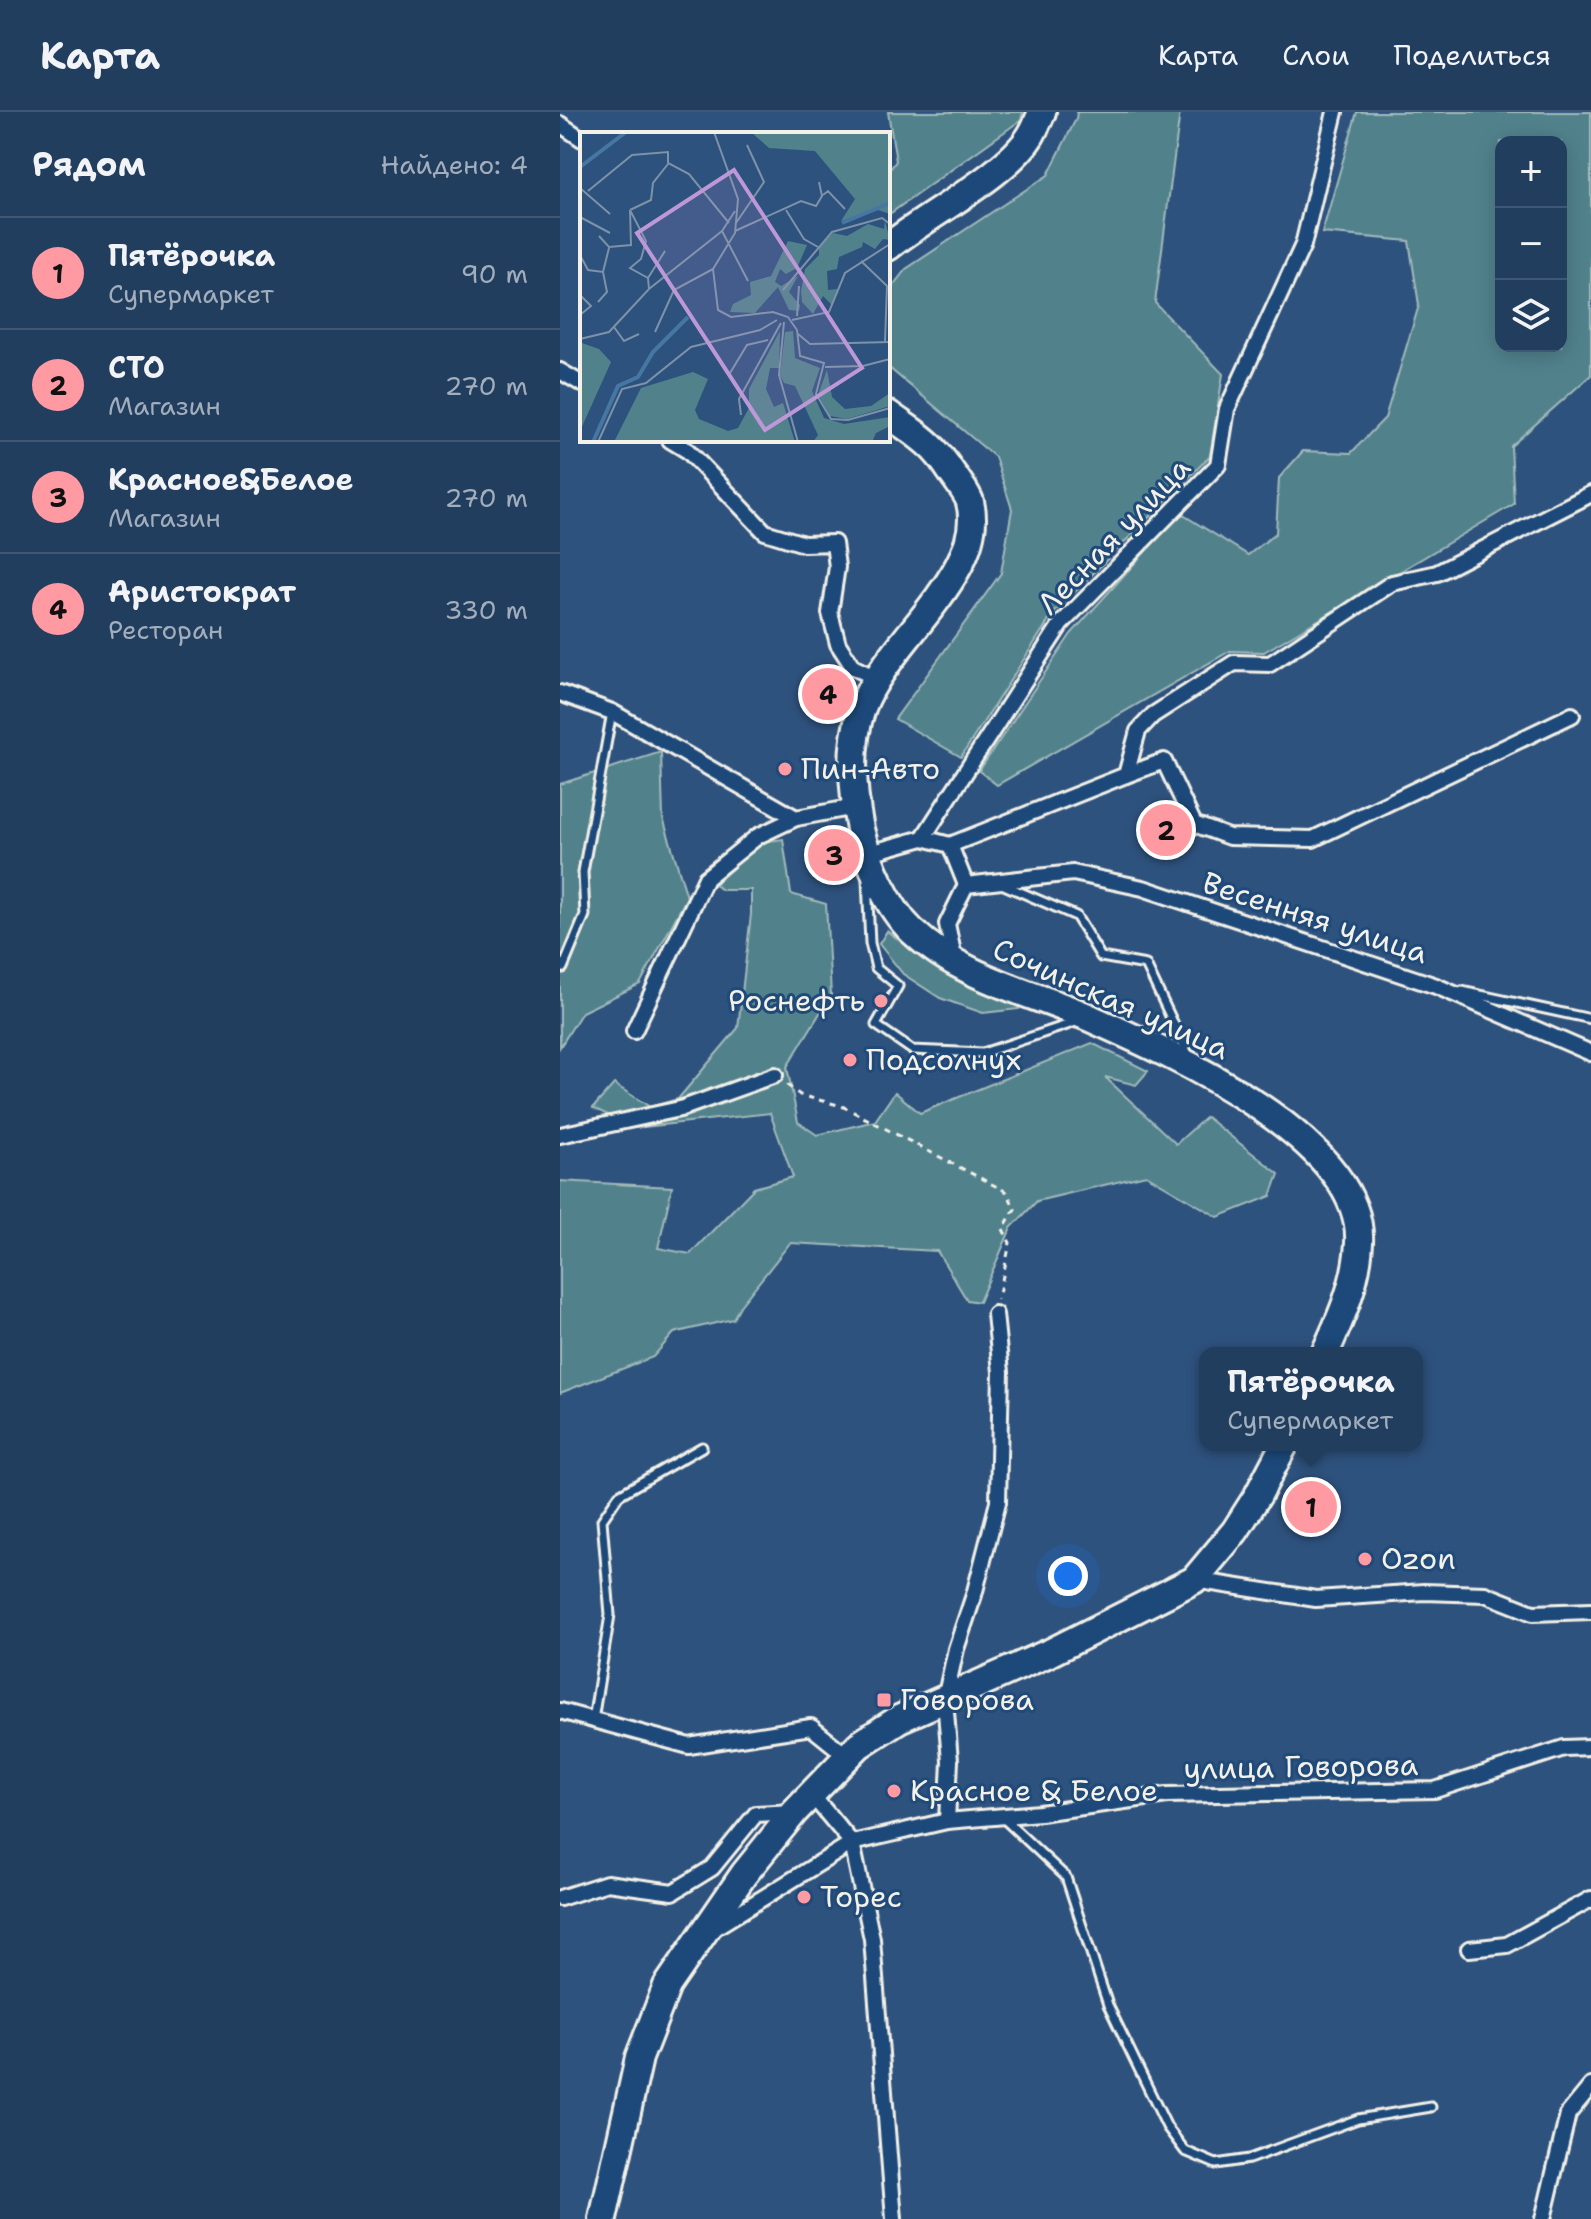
<!DOCTYPE html>
<html lang="ru">
<meta charset="utf-8">
<style>
:root{--surface:#223e5e;--page:#2a4564;--text:#f1f3f6;--muted:#a2aebc;--line:#3f5773;--accent:#ff9aa2}
body{margin:0;font-family:"Shantell Sans",sans-serif;background:var(--page);color:var(--text)}
.controls{position:absolute;right:24px;top:24px;display:grid;overflow:hidden;border-radius:16px;box-shadow:0 4px 20px #0003}
.controls button{width:72px;height:72px;display:grid;place-items:center;padding:0;border:0;border-bottom:2px solid var(--line);background:var(--surface);color:var(--text);font:40px sans-serif}
.you{position:absolute;left:508px;top:1464px;width:28px;height:28px;margin:-20px;border:6px solid #fff;border-radius:50%;background:#1a73e8;box-shadow:0 0 0 12px #1a73e833}
.badge{display:grid;place-items:center;width:52px;height:52px;border-radius:50%;background:var(--accent);color:#111;font-size:26px;font-weight:700}
.pin{position:absolute;translate:-50% -50%;border:4px solid #fff;box-shadow:0 2px 8px #0006}
.popup{position:absolute;left:639px;top:1235px;width:224px;height:104px;box-sizing:border-box;display:grid;place-content:center;border-radius:16px;background:var(--surface);filter:drop-shadow(0 2px 6px #0005);font-size:26px;white-space:nowrap;color:var(--muted)}
.popup b{font-size:30px;color:var(--text)}
.popup::after{content:'';position:absolute;left:50%;top:100%;margin-left:-16px;border:16px solid transparent;border-top-color:var(--surface)}
.list{margin:0;padding:0;list-style:none}
h2{display:flex;justify-content:space-between;align-items:center;height:104px;margin:0;padding:0 32px;font-size:34px}
h2 small{font-size:26px;font-weight:400;color:var(--muted)}
.list li{display:grid;grid-template-columns:52px 1fr auto;gap:24px;align-items:center;box-sizing:border-box;height:112px;padding:0 32px;border-top:2px solid var(--line)}
.list b{display:block;font-size:30px;white-space:nowrap}
.list p{margin:0;font-size:26px;white-space:nowrap;color:var(--muted)}
.list em{font-size:26px;font-style:normal;color:var(--muted)}
.icon{flex:none;width:44px;height:44px;fill:none;stroke:currentColor;stroke-width:2;stroke-linecap:round;stroke-linejoin:round}
.map{position:relative;flex:none;width:1031px;height:2107px;overflow:hidden}
header{display:flex;align-items:center;gap:48px;box-sizing:border-box;height:112px;padding:0 40px;background:var(--surface);border-bottom:2px solid var(--line)}
header strong{font-size:38px}
nav{display:flex;gap:44px;margin-inline-start:auto;font-size:28px}
main{display:flex}
aside{flex:1;background:var(--surface)}
.map>svg:first-child{display:block}
</style>
<header>
<strong>Карта</strong>
<nav><a>Карта</a><a>Слои</a><a>Поделиться</a></nav>
</header>
<main>
<aside>
<h2>Рядом<small>Найдено: 4</small></h2>
<ul class="list">
<li><span class="badge">1</span><div><b>Пятёрочка</b><p>Супермаркет</p></div><em>90 m</em></li>
<li><span class="badge">2</span><div><b>СТО</b><p>Магазин</p></div><em>270 m</em></li>
<li><span class="badge">3</span><div><b>Красное&amp;Белое</b><p>Магазин</p></div><em>270 m</em></li>
<li><span class="badge">4</span><div><b>Аристократ</b><p>Ресторан</p></div><em>330 m</em></li>
</ul>
</aside>
<div class="map">
<svg width="1031" height="2107" viewBox="0 0 1031 2107">
<rect width="100%" height="100%" fill="#2e527e"/>
<filter id="ink" filterUnits="userSpaceOnUse"><feTurbulence type="fractalNoise" baseFrequency=".0125" numOctaves="2"/><feDisplacementMap in="SourceGraphic" scale="16" xChannelSelector="R" yChannelSelector="G"/><feConvolveMatrix kernelMatrix="1 2 1 2 8 2 1 2 1" color-interpolation-filters="sRGB"/></filter>
<g filter="url(#ink)">
<g fill="#51828c" stroke="#a2baba" stroke-width="2" fill-rule="evenodd">
<path d="M328,0h135l-2,8 -133,95v-43l8,-11z"/>
<path d="M517,0h103l-25,191 68,71 -13,82 -157,158 -92,143 -66,-38 106,-146 11,-64 -17,-52 -107,-90v-75l18,-23 142,-94 28,-56z"/>
<path d="M797,0h234v263l-80,71 3,58 -250,148 -34,-1 -233,134 -18,-14 92,-137 109,-121 68,42 28,-22 3,-55 24,-27 48,2 34,-35 34,-113 -10,-64 -87,-8zM941,30h60v204h-60z"/>
<path d="M101,640l2,66 24,79 -47,87 -58,28 -22,35v-263z"/>
<path d="M223,727l8,55 35,10 5,91 -44,72 11,55 19,13 58,-14 20,-29 25,21 172,-70 56,28 -12,14 -31,-8 71,67 30,-27 73,57 -8,22 -53,21 -72,-42 -109,26 -26,27 -32,74 -12,-2 -30,-49 -147,-8 -50,63 -7,13 -59,14 -21,24 -93,36v-212l112,6 -14,61 32,6 64,-66 39,-11 -23,-64 -135,15 -42,-20 21,-24 36,23 28,-8 60,-71 13,-114v-24h-28l-9,-5 47,-43z"/>
<path d="M327,819l45,34 38,18 46,13 3,13 -36,4 -43,-15 -37,-24 -24,-30z"/>
</g>
<g fill="none" stroke-linecap="round" stroke-linejoin="round">
<g stroke="#f4f1e8" stroke-width="13">
<g id="lane">
<path d="M307,768l3,63 6,25 22,18 -22,39 36,25 71,3 93,-31"/>
<path d="M444,773l72,31 25,41 45,8 42,89"/>
<path d="M3,856l22,-53 -2,-43 29,-160"/>
<path d="M902,879l129,28"/>
<path d="M33,1608l17,-105 -8,-95 17,-25 83,-48"/>
<path d="M444,1707l62,58 42,128 59,122 18,24 31,13 33,-5 109,-40 73,-12"/>
</g>
</g>
<g stroke="#f4f1e8" stroke-width="20">
<g id="street">
<path d="M0,12l22,15"/>
<path d="M0,259l22,13"/>
<path d="M110,328l18,11 77,81 39,12 30,-1 3,24 -7,46 8,31 15,23 23,11"/>
<path d="M0,581l52,19 184,106 59,-11"/>
<path d="M566,663l38,-14 30,63 35,13 84,2 259,-124"/>
<path d="M363,726l138,-214 157,-159 9,-56 76,-164 32,-133"/>
<path d="M390,733l176,-70 12,-44 15,-16 81,-52 36,1 122,-81 45,-10 154,-79"/>
<path d="M306,742l57,-16 27,7 16,40 -19,39 8,38"/>
<path d="M406,773l107,-12 70,15 293,98 155,67"/>
<path d="M74,919l72,-153 52,-42 38,-18"/>
<path d="M0,1023l120,-26 95,-34"/>
<path d="M634,1468l122,19 108,-7 61,2 48,19 58,-2"/>
<path d="M0,1599l129,35 122,-19 36,29"/>
<path d="M251,1682l41,49 20,96 22,280"/>
<path d="M387,1709l3,-60 -5,-62 11,-50 18,-54 24,-93 3,-130 -6,-58"/>
<path d="M0,1786l47,-15 66,9 39,-24 44,-54 37,-2"/>
<path d="M154,1816l138,-85 95,-22 93,-8 127,-18 268,-5 129,-42 27,-1"/>
<path d="M909,1837l38,-4 84,-46"/>
<path d="M983,2107l25,-105 23,-28"/>
</g>
</g>
<g stroke="#f4f1e8" stroke-width="32">
<g id="highway">
<path d="M328,135c39,-32 119,-72 143,-112 4,-7 8,-16 11,-23"/>
<path d="M328,302c16,12 37,24 50,40 7,8 13,18 19,26 4,6 11,15 13,22 18,70 -85,141 -108,206 -13,38 -10,82 -2,121 8,33 27,78 52,102 49,47 118,61 178,87 79,35 275,121 269,225 -2,39 -18,75 -34,110"/>
<path d="M43,2107l36,-161 28,-72 77,-112 51,-63 64,-66 40,-26 150,-66 145,-73 41,-49 23,-36 26,-50"/>
</g>
</g>
<path stroke="#f4f1e8" stroke-width="3" stroke-dasharray="6 6" stroke-linecap="butt" d="M227,973l13,10 42,11 165,86 8,17 -12,20 7,14 -12,56"/>
<use href="#lane" stroke="#1f4a7a" stroke-width="7"/>
<use href="#street" stroke="#1f4a7a" stroke-width="14"/>
<use href="#highway" stroke="#1f4a7a" stroke-width="26"/>
</g>
</g>
<g fill="#ff9aa2" stroke="#1f4a7a" stroke-width="3">
<circle cx="225" cy="657" r="8"/>
<circle cx="321" cy="889" r="8"/>
<circle cx="290" cy="948" r="8"/>
<circle cx="805" cy="1447" r="8"/>
<rect x="316" y="1580" width="16" height="16" rx="4"/>
<circle cx="334" cy="1679" r="8"/>
<circle cx="244" cy="1785" r="8"/>
</g>
<g text-anchor="middle" stroke-width="6" stroke-linejoin="round" paint-order="stroke">
<g font-size="30" fill="#f4f1e8" stroke="#1f4a7a">
<text transform="translate(554 424) rotate(-46)" y="10">Лесная улица</text>
<text transform="translate(755 806) rotate(18)" y="10">Весенняя улица</text>
<text transform="translate(551 887) rotate(24)" y="10">Сочинская улица</text>
<text transform="translate(741 1655) rotate(-1)" y="10">улица Говорова</text>
</g>
<g font-size="30" fill="#f4f1e8" stroke="#1f4a7a" text-anchor="start">
<text x="241" y="667">Пин-Авто</text>
<text x="305" y="899" text-anchor="end">Роснефть</text>
<text x="306" y="958">Подсолнух</text>
<text x="821" y="1457">Ozon</text>
<text x="340" y="1598">Говорова</text>
<text x="350" y="1689">Красное &amp; Белое</text>
<text x="260" y="1795">Торес</text>
</g>
</g>
<g transform="translate(20 20)">
<rect width="310" height="310" fill="#2e527e"/>
<path d="M171,0h139v82l-12,-4 -37,11 14,-22 -40,-48 -46,-3zM305,89l5,19 -7,-1 -8,10 -12,-7 -1,5 -23,10 -2,12 -10,2 1,19 10,-1 -6,16 -9,-9 -10,18 -11,-12 -1,-11 4,-22 14,-14v-8l14,-14 14,3 21,-12 16,5zM208,109l19,4 -10,23 -11,6 -6,-5 -5,13 6,4 17,-10 -9,16 11,13 -1,6 -10,-1 -11,-23 -23,26 -25,-1 3,-8 18,-9 -1,-13 21,-6zM200,199l-1,37h-9l-4,21 8,18 9,-4 12,39h-181l27,-54 52,-16 15,7 -13,31 4,9 29,12 10,-3 11,-20v-19zM213,199l2,27 25,10 -8,23 12,27 20,6 46,-7v9l-14,7 -4,9h-59l5,-7 -23,-49 -11,-3 -4,-8 5,-43zM2,211l17,6 12,13 -31,69zM247,238l5,27 13,12 26,-3 19,-13v13l-43,13 -17,-3 -12,-21z" fill="#51828c"/>
<path fill="none" stroke="#4577a2" stroke-width="4" d="M0,35l46,-35M262,91l48,-20M13,310l25,-56 20,-9 15,-25 35,-35"/>
<path fill="none" stroke="#7d92a8" stroke-width="2" d="M134,0l24,67 -3,34 -22,36 5,41 13,7 42,-5 15,5 9,13 3,26 24,7 -8,31 15,25 17,1 42,-12M0,56l30,26M8,59l44,-36 36,-3v11l21,11 40,49M243,63l5,-4 17,18M50,78l16,31 -5,18 -11,9 18,10M50,78l21,-10 2,-17 15,-19M206,78l18,29 14,8M0,85l30,16M156,91l28,-41 -17,-37M142,99l26,50M155,99l66,-30 15,5 6,-10 -3,-14M19,104l10,11 22,-2 -1,-35M0,123l8,15 15,2 6,-24M281,129l26,25 -2,55M69,157l-1,-11 17,-27M203,158l49,-58 50,-14 8,6M0,163l11,11 -11,9M18,170l9,-10 -4,-20M217,184l2,-30M212,188l37,-8 16,-39 45,-29M204,190l-5,53 19,67M34,195l10,14 15,-7M75,200l19,-42 39,-21M218,202l12,10 80,-2M0,207l29,-7 40,-43 73,-58 13,-20M245,235l38,-1 27,-7M150,241l17,-28 21,-5M161,283l-2,-16 42,-76M18,310l24,-53 24,-6 45,-36 69,-17 17,-10"/>
<path fill="#be98d6" fill-opacity="0.15" stroke="#be98d6" stroke-width="4" d="M154,38l128,198 -97,62 -128,-197z"/>
<rect width="310" height="310" fill="none" stroke="#f4f1e8" stroke-width="4"/>
</g>
</svg>
<div class="controls">
<button>+</button>
<button>−</button>
<button><svg class="icon" aria-label="layers" viewBox="0 0 24 24"><path d="M12 4l9 5-9 5-9-5zM3 14l9 5 9-5"/></svg></button>
</div>
<div class="you"></div>
<div class="pin badge" style="left:751px;top:1395px">1</div>
<div class="popup"><b>Пятёрочка</b>Супермаркет</div>
<div class="pin badge" style="left:606px;top:718px">2</div>
<div class="pin badge" style="left:274px;top:743px">3</div>
<div class="pin badge" style="left:268px;top:582px">4</div>
</div>
</main>
